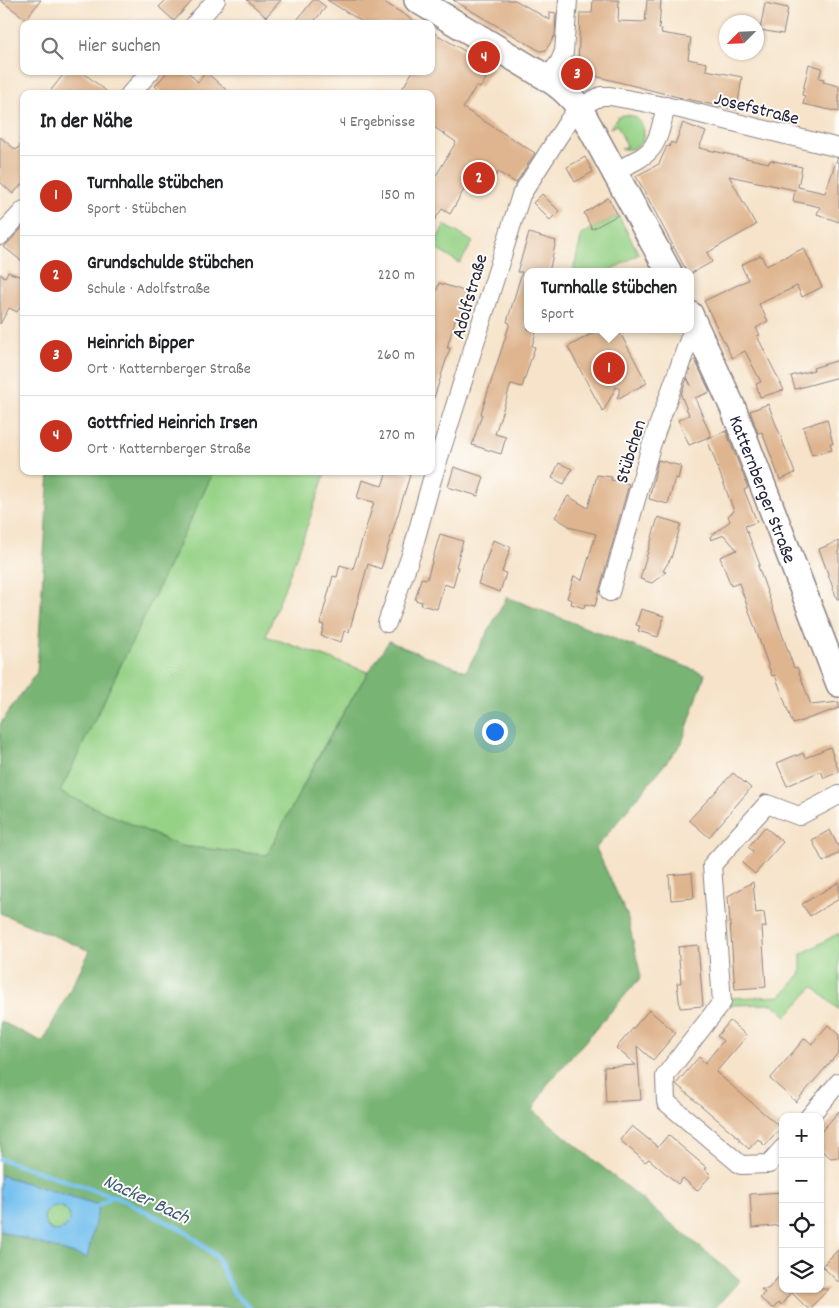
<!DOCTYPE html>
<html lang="de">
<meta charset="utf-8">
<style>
:root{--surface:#fff;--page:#f6f6f6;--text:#202124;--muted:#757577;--line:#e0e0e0;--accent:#c8321e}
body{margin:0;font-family:Dekko,sans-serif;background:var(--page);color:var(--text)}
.controls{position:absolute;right:15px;bottom:15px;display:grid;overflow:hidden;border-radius:10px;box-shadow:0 1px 4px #0004}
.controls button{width:45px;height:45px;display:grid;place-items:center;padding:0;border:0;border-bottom:1px solid var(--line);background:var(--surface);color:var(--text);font:25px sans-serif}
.compass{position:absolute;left:719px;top:15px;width:45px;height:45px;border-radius:50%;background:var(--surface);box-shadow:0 1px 4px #0004;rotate:246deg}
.you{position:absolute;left:494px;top:731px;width:18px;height:18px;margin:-12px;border:4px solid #fff;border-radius:50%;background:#1a73e8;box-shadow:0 0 0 8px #1a73e833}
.badge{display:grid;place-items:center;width:32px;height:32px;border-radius:50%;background:var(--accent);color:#fff;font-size:16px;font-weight:700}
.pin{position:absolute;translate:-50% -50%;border:2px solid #fff;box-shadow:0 1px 5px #0006}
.popup{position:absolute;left:524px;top:268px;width:170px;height:65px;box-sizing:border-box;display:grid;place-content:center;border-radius:10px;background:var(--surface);filter:drop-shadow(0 1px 4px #0005);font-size:16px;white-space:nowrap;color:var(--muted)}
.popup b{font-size:19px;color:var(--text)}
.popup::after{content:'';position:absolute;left:50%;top:100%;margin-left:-10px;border:10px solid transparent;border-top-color:var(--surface)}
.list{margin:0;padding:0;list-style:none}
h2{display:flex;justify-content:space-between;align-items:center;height:65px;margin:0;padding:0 20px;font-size:21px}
h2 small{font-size:16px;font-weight:400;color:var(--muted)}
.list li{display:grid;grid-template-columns:32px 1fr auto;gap:15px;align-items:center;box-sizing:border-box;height:80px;padding:0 20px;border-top:1px solid var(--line)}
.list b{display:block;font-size:19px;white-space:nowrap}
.list p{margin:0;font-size:16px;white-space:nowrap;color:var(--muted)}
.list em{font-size:16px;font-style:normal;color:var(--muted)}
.icon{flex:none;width:28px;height:28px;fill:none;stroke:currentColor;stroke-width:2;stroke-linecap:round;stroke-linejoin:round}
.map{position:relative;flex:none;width:839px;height:1308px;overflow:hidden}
.search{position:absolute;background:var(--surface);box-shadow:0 1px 4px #0004;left:20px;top:20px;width:415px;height:55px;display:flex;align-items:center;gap:12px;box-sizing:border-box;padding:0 18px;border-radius:10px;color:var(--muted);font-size:19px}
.panel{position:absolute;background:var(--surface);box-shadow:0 1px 4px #0004;left:20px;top:90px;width:415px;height:385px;border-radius:10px}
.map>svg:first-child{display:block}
</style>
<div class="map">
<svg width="839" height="1308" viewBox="0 0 839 1308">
<rect width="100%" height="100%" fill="#fdfcf7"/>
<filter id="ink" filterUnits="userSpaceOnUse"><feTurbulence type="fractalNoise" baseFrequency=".02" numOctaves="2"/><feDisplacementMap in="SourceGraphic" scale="10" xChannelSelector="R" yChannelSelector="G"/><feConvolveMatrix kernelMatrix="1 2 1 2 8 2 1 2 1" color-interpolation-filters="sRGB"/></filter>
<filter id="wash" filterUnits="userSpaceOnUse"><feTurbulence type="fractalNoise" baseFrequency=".0096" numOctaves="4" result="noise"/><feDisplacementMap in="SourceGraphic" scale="20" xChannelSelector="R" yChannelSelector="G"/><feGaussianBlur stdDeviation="1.12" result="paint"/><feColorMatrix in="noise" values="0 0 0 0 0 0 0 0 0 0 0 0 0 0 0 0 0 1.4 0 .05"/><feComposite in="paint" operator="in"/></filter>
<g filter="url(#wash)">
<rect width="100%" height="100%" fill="#f6e3c9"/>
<g fill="#95d286" stroke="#5c7a60">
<path d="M623,115c16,-1 25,11 19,27l-9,7h-12l6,-3 -10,-21 -7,3 7,-10z"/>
<path d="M618,215l21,39 -31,18h-35l9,-38z"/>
<path d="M445,225l28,17 -13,21 -28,-16z"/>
<path d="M214,471h112l-27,79 -33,86 102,36 -41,68 -60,115 -87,-9 -120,-54z"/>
<path d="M839,933v77l-26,-23 -26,29 -14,-12 -43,1v-7l51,-2 20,-23v-19z"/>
<circle cx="57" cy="1218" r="13"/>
</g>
<path fill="#78b473" stroke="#4d6b57" d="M49,471h165l-154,321 120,54 87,9c38,-73 75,-146 122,-214l13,6 64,24 41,-74 198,77 -23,69 -86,105 31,67 14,62 -94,108 -14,25 207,170 -25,28h-715v-77l87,27 11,-53 -98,-30v-154l43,21 47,-91 -90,-38v-189l37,-52z"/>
<path fill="#76c1ef" stroke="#4c7295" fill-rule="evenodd" d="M0,1175l99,30 -12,53 -87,-27zM55,1206c17,0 20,19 4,25l-9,-1c-9,-9 -8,-20 5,-24z"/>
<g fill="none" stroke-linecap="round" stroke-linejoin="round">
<g stroke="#76c1ef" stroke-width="5">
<path d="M0,1159l121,40 67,34 29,24 17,36 16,15"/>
<path d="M99,1205l14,-9"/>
</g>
</g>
<g id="blocks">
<g fill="#dfb58f">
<path d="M0,0h41l-15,19z"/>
<path d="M166,0h27l-19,21 -15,-14z"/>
<path d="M247,0h34l-15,17z"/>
<path d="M313,0h4l9,7 -14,17h-18z"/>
<path d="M327,0h54l38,24h-53z"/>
<path d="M453,0h62l35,20v-8l6,1 -1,22 -9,15 -6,1z"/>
<path d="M593,0h26l-1,21 27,1 2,-22h14l-2,29h3l-1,4 30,5 -3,21 19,4 -1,7 36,7 -5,33 -55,-12 -99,-25 -5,-6 2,-54h12z"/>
<path d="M765,3l23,5 -5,26 -23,-4z"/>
<path d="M431,31l62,37 -13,20 -4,-2 -13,22 72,45 -19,30 -18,-11 -11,19 -18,-10 -19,33 -8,-5 -11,16v-41l25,-42 -25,-17v-31h-32l14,-23h18z"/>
<path d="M809,64l13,4 -3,10 5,1 -1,3 16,4v26l-36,-8 2,-8 -3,-1z"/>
<path d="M66,71h15l29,23h-62z"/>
<path d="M168,71h19l11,11 8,-10 25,22h-67l-9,-8z"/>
<path d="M683,123l23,9 -7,16 70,15 1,-3 32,7 -4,20 27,6 12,-34h2v63l-22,-8 3,-7 -27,-6 2,-11 -66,-14 27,49 -49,28 5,9 -22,12v-2h-3l-51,-96 23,-12 8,-18 2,1 2,-5 4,2z"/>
<path d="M0,137l16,13 8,-9v41l-11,12 -13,-12z"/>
<path d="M585,157l8,15 -18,10 -8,-15z"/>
<path d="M542,194l17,17 -9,9 -17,-17z"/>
<path d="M608,198l10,17 -26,14 -8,-16z"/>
<path d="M24,226v37l-20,-16z"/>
<path d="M529,233l27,8 -7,31h-21v57h9l-5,17 3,1 -13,40 -11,-3 -16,50 11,3 -5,17 -29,-9 10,-31 -1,-1 29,-90 -3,-1 15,-50h-5z"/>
<path d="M804,248l18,39 -20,10 -5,-11 -38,18 9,17 -12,7 4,7 -3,1 27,54 -24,7 -4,-13 5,-2 -16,-31 -13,7 -28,-57 44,-21 -7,-15 20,-10 5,11z"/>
<path d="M8,272l16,6v21l-7,13 -8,-4 -9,16v-50l5,3z"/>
<path d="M439,283l28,9 -8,26 -3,-1 -9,31h3l-16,50h-3v-89z"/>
<path d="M600,329h18l29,54 -30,16 3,-10 -4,-2 -13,25 -35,-65z"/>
<path d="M695,360l15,32 -15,6 16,38 -22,9 -11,-25 11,-5 -8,-20 6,-17 4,8 -4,-9 6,-16z"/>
<path d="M839,360v17l-44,12 -4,-13 23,-6 -1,-2z"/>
<path d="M768,404l27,69 -15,7 -18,-48 -4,1 -8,-22z"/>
<path d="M827,419l6,25 -3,-1 2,7 -20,5 -9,-28z"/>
<path d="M726,431l22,57 -4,2 13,32 -12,4 15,39 -2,1 36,102 3,-1 14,38 28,-3v6l-46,16 -18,-49 -3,1 -33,-93 -8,3 -11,-29 17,-7 -13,-15 -13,5 -1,-3 20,-16 -2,-5 6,-5 -27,-72z"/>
<path d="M658,460l23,6 -3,13 -3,-1 -7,26 -19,-5z"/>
<path d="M559,463l13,6 -8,15 -12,-6z"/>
<path d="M454,467l30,10 -6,19 -30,-9z"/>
<path d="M387,471h12l11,4 -29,94 -13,-5 -19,68 -5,-1 -3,11 -20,-6 3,-11 -4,-1 13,-48 4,1 3,-12 13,4 21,-67 -17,-4 5,-18 20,6z"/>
<path d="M597,475l15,2 -1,3 18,4 -34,122 -10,-2 -1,4 -13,-4 1,-4 -5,-2 7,-22 8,4 14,-46 -24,-6 -17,-11 13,-21 20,12z"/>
<path d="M658,517l23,7 -10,34 -8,13 3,1 -14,11 -12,-4z"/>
<path d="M440,534l23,7 -7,26h2l-5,20 -9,-3 -7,25 -16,-4 1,-3 -7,-2 6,-22 6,1z"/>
<path d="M493,540l18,7 -9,25 4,1 -6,19 -22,-8z"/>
<path d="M839,541v58h-2l-18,-50z"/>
<path d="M641,609l23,7 -6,21 -20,-6 2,-5 -4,-1z"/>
<path d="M830,747l9,25 -15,6 -3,-7 -34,15 -10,-23 19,-8 1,1 6,-3 2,5z"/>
<path d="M733,773l18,15 -42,49 -20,-17z"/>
<path d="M765,827l18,15 -28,32 -13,-11 11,-12 -5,-4z"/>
<path d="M830,830l9,18v5l-16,9 -11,-22z"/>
<path d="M692,873l2,25 -23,2 -2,-25z"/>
<path d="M753,882l3,31 8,-1 2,15h-4l4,60 -31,2 -7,-93z"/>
<path d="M839,882v17l-29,17 -8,-12z"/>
<path d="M698,945l5,61 -23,2 -3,-25h4l-3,-36z"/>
<path d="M649,1010l27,23 -23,27 -16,-14 4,54 -35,2 -2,-35 32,-2 -20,-17z"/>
<path d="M730,1021l17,15 -31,36 65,56 -16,18 -7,-7 -9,10 -10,-9 1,-1 -64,-55 23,-27 6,6 18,-22 -6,-5z"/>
<path d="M828,1025l11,10v17l-43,50 -26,-23 35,-41 7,6z"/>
<path d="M839,1111v46l-8,1 -11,-9v-16z"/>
<path d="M632,1126l26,21 10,-12 39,33 -2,1 6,6 -14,16 -14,-13 -5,6 -29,-25 -4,3 -25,-22z"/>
<path d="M783,1192v33l-31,3 -2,-34z"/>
<path d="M839,1249v34l-17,-17z"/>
<path d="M783,1272v17h46l-19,19h-3l-16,-16 -10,13 -3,-2 -4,5h-2l-12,-10 5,-6 -4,-3h7z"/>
</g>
</g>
</g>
<g filter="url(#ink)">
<use href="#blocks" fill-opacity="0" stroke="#8c8282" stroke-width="1"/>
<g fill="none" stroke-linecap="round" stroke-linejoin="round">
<g stroke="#8c8282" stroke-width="20">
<g id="street">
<path d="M195,24l21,-24"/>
<path d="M547,78l12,-15 5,-11 4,-52"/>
<path d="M130,94l21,-23"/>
<path d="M615,171c41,-19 41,-22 51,-65"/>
<path d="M0,236l24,-26"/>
<path d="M610,592l41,-146 44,-123"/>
<path d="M387,623l25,-71 19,-69 90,-288 48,-75 10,-13 22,-11h9l70,13 159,39"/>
<path d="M809,1117l30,-35"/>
<path d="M783,1148l-14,16 -28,1 -75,-63 -1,-26 57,-74 -10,-137 55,-61 32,12 40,-21"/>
</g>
</g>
<g stroke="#8c8282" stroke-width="28">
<g id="secondary">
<path d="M417,0l130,78c13,8 23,17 32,29l90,165"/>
<path id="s1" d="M690,314l43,94 106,276"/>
</g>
</g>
<use href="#street" stroke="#fff" stroke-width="18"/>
<use href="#secondary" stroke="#fff" stroke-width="25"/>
</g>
</g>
<g text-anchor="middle" stroke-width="4" stroke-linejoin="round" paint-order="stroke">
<g font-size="19" fill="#22223b" stroke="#fdfcf7">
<text transform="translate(757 107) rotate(14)" y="7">Josefstraße</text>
<text transform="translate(468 296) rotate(-74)" y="7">Adolfstraße</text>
<text transform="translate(629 451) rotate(-73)" y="7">Stübchen</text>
<text dy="7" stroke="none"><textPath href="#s1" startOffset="190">Katternberger Straße</textPath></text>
</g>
<g font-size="20" font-style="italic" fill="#3f5a7a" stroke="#fdfcf7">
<text transform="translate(147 1198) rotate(25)" y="7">Nacker Bach</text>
</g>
</g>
</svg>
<div class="controls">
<button>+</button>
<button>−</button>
<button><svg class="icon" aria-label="locate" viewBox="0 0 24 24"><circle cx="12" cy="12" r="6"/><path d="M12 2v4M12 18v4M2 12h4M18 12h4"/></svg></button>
<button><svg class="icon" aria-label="layers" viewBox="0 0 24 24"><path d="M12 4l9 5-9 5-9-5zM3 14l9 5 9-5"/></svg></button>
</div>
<svg class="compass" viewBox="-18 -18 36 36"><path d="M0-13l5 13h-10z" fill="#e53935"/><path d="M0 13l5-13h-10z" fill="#757577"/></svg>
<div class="you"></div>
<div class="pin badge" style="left:609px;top:368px">1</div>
<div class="popup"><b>Turnhalle Stübchen</b>Sport</div>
<div class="pin badge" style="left:479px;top:178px">2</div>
<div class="pin badge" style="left:577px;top:74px">3</div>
<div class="pin badge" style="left:484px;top:57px">4</div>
<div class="search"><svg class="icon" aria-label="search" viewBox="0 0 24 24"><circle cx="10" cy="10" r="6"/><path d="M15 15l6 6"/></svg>Hier suchen</div>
<section class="panel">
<h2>In der Nähe<small>4 Ergebnisse</small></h2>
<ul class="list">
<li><span class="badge">1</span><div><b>Turnhalle Stübchen</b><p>Sport · Stübchen</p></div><em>150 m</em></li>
<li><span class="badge">2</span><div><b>Grundschulde Stübchen</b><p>Schule · Adolfstraße</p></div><em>220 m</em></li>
<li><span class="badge">3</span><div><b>Heinrich Bipper</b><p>Ort · Katternberger Straße</p></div><em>260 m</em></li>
<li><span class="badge">4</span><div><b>Gottfried Heinrich Irsen</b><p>Ort · Katternberger Straße</p></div><em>270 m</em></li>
</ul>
</section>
</div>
